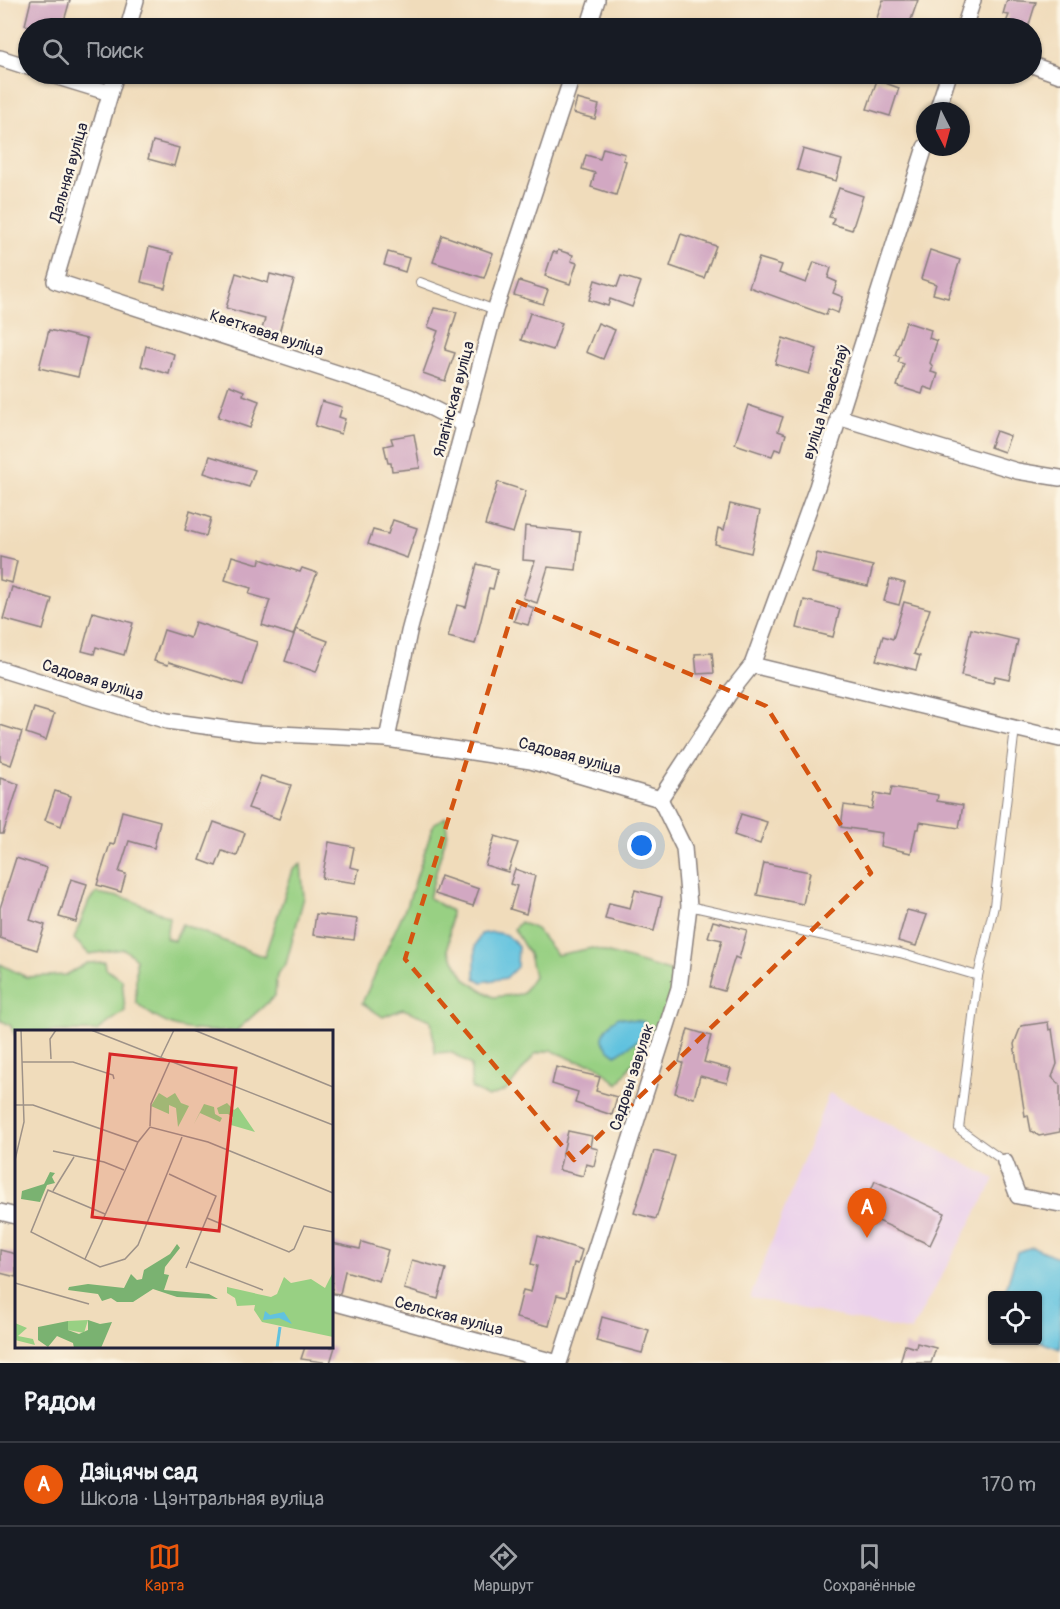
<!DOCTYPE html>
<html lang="ru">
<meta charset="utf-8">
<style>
:root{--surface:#171b24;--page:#20242c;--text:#f1f3f6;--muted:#9ea1a6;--line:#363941;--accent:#ea580c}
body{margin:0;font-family:Pangolin,sans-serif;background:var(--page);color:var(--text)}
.controls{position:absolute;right:18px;bottom:18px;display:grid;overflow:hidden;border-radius:6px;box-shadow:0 2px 4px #0004}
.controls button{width:54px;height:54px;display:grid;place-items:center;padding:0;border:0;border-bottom:2px solid var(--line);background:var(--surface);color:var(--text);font:30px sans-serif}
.compass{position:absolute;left:916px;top:102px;width:54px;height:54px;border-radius:50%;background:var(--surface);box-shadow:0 2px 4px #0004;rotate:174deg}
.you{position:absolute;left:642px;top:846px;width:21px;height:21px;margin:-15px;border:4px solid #fff;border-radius:50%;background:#1a73e8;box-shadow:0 0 0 9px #1a73e833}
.badge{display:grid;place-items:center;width:39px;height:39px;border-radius:50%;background:var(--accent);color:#fff;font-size:20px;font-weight:700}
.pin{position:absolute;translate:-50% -50px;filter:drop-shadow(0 2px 3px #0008)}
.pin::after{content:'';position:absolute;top:32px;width:21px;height:18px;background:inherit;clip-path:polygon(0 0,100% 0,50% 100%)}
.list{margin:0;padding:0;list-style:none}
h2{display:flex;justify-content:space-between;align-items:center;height:78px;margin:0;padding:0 24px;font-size:26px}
h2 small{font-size:20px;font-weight:400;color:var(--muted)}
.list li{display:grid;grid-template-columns:39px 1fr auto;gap:18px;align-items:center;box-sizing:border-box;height:84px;padding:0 24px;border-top:2px solid var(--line)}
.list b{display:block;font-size:22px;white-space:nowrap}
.list p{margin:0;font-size:20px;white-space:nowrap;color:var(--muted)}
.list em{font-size:20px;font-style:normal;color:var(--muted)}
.icon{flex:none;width:33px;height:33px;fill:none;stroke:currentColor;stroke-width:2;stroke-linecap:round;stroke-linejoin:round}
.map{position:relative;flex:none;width:1060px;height:1363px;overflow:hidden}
.search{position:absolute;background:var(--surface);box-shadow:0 2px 4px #0004;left:18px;right:18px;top:18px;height:66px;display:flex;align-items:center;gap:15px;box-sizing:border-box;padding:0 21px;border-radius:33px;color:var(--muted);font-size:22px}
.sheet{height:162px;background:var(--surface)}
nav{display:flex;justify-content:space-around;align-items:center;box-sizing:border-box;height:84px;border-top:2px solid var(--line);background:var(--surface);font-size:16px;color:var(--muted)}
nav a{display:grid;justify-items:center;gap:3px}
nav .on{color:var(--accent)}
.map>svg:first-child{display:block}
</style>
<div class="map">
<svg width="1060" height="1363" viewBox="0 0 1060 1363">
<rect width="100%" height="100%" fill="#fcf5e5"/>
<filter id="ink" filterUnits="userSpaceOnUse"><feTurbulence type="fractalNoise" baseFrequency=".0167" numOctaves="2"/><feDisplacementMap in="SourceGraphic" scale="12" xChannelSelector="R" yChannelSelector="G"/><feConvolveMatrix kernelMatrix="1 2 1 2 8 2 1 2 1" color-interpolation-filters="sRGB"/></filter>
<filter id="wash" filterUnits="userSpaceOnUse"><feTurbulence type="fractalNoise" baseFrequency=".008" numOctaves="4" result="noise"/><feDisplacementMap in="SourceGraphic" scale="24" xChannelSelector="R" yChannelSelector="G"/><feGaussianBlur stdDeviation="1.35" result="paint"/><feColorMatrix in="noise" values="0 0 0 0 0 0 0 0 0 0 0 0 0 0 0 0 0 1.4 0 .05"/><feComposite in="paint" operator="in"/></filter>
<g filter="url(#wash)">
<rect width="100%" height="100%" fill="#f0dcbb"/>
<path fill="#ebd1eb" d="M829,1093l166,86 -84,152 -161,-33z"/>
<g fill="#98d083" stroke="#5d795f" stroke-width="1.5">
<path d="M446,817l1,15 -18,66 22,13 -3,39 18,30 27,17 29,-3 12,-18 -5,-22 -15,-25 6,-7 16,7 21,26 35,-7 84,25 -9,42 -49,69 -23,-20 -19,-3 -25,-11 -16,4 -28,36 -19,7 -17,-9v-23l-20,-13 -16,1 -4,-33 -28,-11 -20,8 -21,-14 47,-103 25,-77z"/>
<path d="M301,864l3,33 -18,67 -9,10 -2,22 -39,35c-40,1 -69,1 -100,-29v-43l-12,-10 -35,5 -15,-15 15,-38 8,-8 32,6 40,18 -3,21 8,3 8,-17 82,33 29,-87z"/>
<path d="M105,962l1,7 16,11 3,31 -28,20 -81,1v5l-6,-12 -10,-5v-56l26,13 40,-2 21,-12z"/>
</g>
<g fill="#61c2df" stroke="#42728d" stroke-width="1.5">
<path d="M493,932l14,3 11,11 -1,21 -11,11 -24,4 -7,-4v-32l6,-12z"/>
<path d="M618,1017l26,5 4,11 -32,22c-20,-13 -15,-24 2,-38z"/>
<path d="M1032,1247l28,11v91l-23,-8 1,-45 -34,-1 13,-43z"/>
</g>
<g id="blocks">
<g fill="#d2a8c2">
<path d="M31,0h39l-8,28h-24l-13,-3z"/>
<path d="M883,0h35l-10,28h-22l-11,-4z"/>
<path d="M1007,0l29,2 -8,26 -23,-3 4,-10 -6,-1z"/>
<path d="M877,80l22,8 -9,28 -23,-7z"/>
<path d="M577,99l22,6 -4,14 -22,-6z"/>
<path d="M153,141l26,7 -5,18 -26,-7z"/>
<path d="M603,148l22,6 -2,6 3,1 -10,34 -25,-8 4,-14 -13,-4 4,-14 14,4z"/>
<path d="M803,149l39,11 -6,21 -39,-11z"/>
<path d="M839,188l24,8 -11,34 -20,-6 2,-6 -5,-1z"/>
<path d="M681,234l35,12 -12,32 -34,-12z"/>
<path d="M442,235l51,18 -9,25 -51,-16z"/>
<path d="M149,247l24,6 -8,35 -24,-6z"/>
<path d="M558,250l15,5 -2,6 6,2 -7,21 -25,-8 8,-24 4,1z"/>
<path d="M930,250l30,10 -12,38 -15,-4 3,-10 -15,-5z"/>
<path d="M388,252l21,6 -4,14 -21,-7z"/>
<path d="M759,258l23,7 -3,8 27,10 8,-21 17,6 -3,10 9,4 -4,11 10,4 -5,16 -10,-4 -2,6 -77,-28z"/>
<path d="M236,273l32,10 2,-9 24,6 -15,53 -17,-4 3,-10 -39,-11z"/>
<path d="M621,276l20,6 -9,25 -22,-8 -2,7 -19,-6 6,-20 22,7z"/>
<path d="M519,281l29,9 -5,14 -29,-9z"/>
<path d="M434,308l23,4 -12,38 10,3 -10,28 -22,-8 15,-42 -10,-4z"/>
<path d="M530,313l32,10 -9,27 -32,-10z"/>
<path d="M906,322l25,8 -2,8 8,3 -7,22 3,4 -2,5 7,2 -5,16 -9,-3 -2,7 -25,-8 7,-22 -6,-2 2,-5 -5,-2z"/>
<path d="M598,323l17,7 -12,29 -17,-7z"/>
<path d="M49,330l38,9 -9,38 -39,-9z"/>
<path d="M783,338l34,11 -8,25 -34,-10z"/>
<path d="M146,346l28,8 -5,20 -28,-8z"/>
<path d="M229,385l15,6 -1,4 16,6 -9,27 -32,-11z"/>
<path d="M322,401l20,6 -3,10 6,2 -4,15 -26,-8z"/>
<path d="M748,405l35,12 -5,14 8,3 -5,17 -6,-2 -3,7 -37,-12z"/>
<path d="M996,431l14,5 -6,16 -14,-5z"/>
<path d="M414,434l6,34 -28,3 -1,-8h-3l-4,-17 9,-2 -2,-6z"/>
<path d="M210,456l45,14 -6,17 -45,-14z"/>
<path d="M498,482l28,9 -13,42 -28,-8z"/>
<path d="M730,504l30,7 -9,42 -36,-9 3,-16 6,2z"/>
<path d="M190,511l21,7 -5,18 -21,-6z"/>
<path d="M393,520l24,8 -10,30 -39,-14 5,-14 15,4z"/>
<path d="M525,526l55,6 -4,38 -28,-3 -11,36 -14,-5 12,-37 -12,-1z"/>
<path d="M817,553l56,13 -5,20 -56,-13z"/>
<path d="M232,556l27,8 1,-5 40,13 2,-4 15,5 -24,62 -31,-10 8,-25 -21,-6 2,-6 -26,-8z"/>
<path d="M0,557l17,4 -5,22 -12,-3z"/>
<path d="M477,564l21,5 -5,20 -4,-1 -14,56 -27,-7 9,-32 9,2z"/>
<path d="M890,579l15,4 -6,22 -15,-4z"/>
<path d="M12,587l40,12 -9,31 -40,-11z"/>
<path d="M804,600l36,9 -7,28 -36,-9z"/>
<path d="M904,602l26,7 -16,45 6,2 -4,14 -40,-10 7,-24 10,3z"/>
<path d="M520,603l14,5 -6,17 -14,-4z"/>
<path d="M93,612l40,11 -9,32 -28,-8 -2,7 -12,-3z"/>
<path d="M195,622l62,20 -14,43 -74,-23 -1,3 -14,-4 10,-31 26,8z"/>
<path d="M296,629l32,12 -12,31 -31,-11z"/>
<path d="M971,629l47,11 -9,39 -14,-3 -2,7 -32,-7z"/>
<path d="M712,653l2,20 -17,1 -2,-20z"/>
<path d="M34,708l20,6 -8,26 -20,-7z"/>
<path d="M0,725l22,7 -11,33 -11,-4z"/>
<path d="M261,776l30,9 -12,34 -31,-11z"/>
<path d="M0,778l19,6 -16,50h-3z"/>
<path d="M892,787l46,8 -1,6 26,4 -4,23 -39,-6 -1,7h-3l-5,24 -31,-7 2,-13 -41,-6 3,-22 28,4 3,-16 15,3z"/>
<path d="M55,791l16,5 -10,30 -16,-6z"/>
<path d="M122,811l38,10 -6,27 -25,-7 -10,31 7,2 -5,18 -24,-7 13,-41 4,1z"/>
<path d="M741,814l26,8 -7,22 -26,-9z"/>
<path d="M214,822l31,11 -8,23 -15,-5 -6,15 -16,-6z"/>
<path d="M495,836l23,7 -10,29 -23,-7z"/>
<path d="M329,842l25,5 -4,20 9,2 -3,14 -34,-5z"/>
<path d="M16,858l31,10 -17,52 15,5 -8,25 -37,-12v-30z"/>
<path d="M764,863l46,9 -7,32 -46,-9z"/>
<path d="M515,869l20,7 -9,38 -16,-5 7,-23 -7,-2z"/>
<path d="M441,876l38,13 -6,17 -38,-12z"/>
<path d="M71,879l16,5 -11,38 -17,-5z"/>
<path d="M635,890l27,7 -8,34 -49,-12 4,-16 21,5z"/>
<path d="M907,910l20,5 -11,31 -18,-5z"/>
<path d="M316,914l41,5 -3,21 -41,-5z"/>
<path d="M713,921l34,9 -8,29 -4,-2 -11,34 -14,-4 12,-47 -14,-3z"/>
<path d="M1048,1022l1,8 3,-1 5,35 -5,13 8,8v47l-21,4 -8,-5 -3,-16 -3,1 -11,-72 7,-18z"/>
<path d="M688,1029l23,7 -7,26 27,7 -4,14 -27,-7 -6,22 -19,-5 8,-30 -4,-1z"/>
<path d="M556,1067l44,10 -4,14 21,6 -5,18 -37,-12 3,-11 -26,-8z"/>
<path d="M568,1131l24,5 -2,11 8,2 -4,17 -8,-2 -3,12 -24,-6z"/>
<path d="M654,1151l21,5 -19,63 -22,-6z"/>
<path d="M875,1181l70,32 -15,32 -69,-32z"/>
<path d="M538,1236l44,14 -4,14 -4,-1 -8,34 -9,-2 -8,31 -33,-8 7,-28 8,2 6,-26 -6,-2z"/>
<path d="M362,1242l26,8 -9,31 -34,-10 -5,23 -8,-1v-50l28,6z"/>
<path d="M0,1250l16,4v23l-16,-4z"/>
<path d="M412,1260l34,9 -8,30 -34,-10z"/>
<path d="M602,1317l47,13 -7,23 -46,-12z"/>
<path d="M917,1343l19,5 -5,15h-31l5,-18 11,3z"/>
<path d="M305,1347h30l-5,16 -29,-4z"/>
</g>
</g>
</g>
<g filter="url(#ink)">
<use href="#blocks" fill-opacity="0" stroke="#897f7b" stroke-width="1.5"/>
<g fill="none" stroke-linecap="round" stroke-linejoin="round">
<g stroke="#897f7b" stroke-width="10">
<g id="lane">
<path d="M420,282l75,28"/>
<path d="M689,906l211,47 78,23 -19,153 46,33"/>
<path d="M978,976l16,-70 21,-178"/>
</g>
</g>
<g stroke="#897f7b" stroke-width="18">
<g id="street">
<path d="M128,28l8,-28"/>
<path d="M588,28l9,-28"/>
<path d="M964,28l9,-28"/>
<path d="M0,58l28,9"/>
<path d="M1032,65l28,10"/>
<path d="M48,74l62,19"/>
<path d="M116,74l-61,207 355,116 55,28"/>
<path d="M937,111l12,-37"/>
<path d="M838,417l179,54 43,7"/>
<path d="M752,665l65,-178 108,-340"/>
<path d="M0,669l167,52 90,12 130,6 144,22 129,38 69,-105 23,-29 308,74"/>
<path d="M387,739l22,-107 86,-322 78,-236"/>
<path d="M1005,1162l13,34 42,8"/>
<path d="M0,1212l16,4"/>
<path d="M332,1302l226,61"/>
<path d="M559,1363l120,-375 10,-82 -5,-58 -24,-49"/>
</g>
</g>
<use href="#lane" stroke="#fff" stroke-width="8"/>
<use href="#street" stroke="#fff" stroke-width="15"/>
</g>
</g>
<path fill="none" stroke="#d45411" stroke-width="4.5" stroke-dasharray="12 8" stroke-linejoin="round" d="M516,601l250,105 105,167 -297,287 -169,-201z"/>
<g text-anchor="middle" stroke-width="5" stroke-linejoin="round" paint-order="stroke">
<g font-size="16" fill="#22223b" stroke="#fcf5e5">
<text transform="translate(68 172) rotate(-74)" y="6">Дальняя вуліца</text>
<text transform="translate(267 332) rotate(18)" y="6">Кветкавая вуліца</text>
<text transform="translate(453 399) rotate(-75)" y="6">Ялагінская вуліца</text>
<text transform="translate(825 402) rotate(-72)" y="6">вуліца Навасёлаў</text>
<text transform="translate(93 679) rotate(17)" y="6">Садовая вуліца</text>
<text transform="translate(570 755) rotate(15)" y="6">Садовая вуліца</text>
<text transform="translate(631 1077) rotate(-72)" y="6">Садовы завулак</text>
<text transform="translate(449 1315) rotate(15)" y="6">Сельская вуліца</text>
</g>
</g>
<g transform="translate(15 1030)">
<rect width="318" height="318" fill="#f0dcbb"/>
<path d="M144,63l8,5 8,-5 6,10 8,3 -11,21 -2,-19 -7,-3v9l-18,-8zM212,73l7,7 4,-3 17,25 -24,-7 2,-8 -5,-3h-9l-2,-6zM189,74l10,3 1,7 7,4 -2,4 -20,-9 -6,11zM318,242v65l-71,-15 -8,-12 1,-5 -18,1 -2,-8 -8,-5v-6l44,10 6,-3 7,-17 7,6 20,-4 14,9zM73,290l-4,13 -16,-3v-9zM0,293l12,5 -9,8 15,3 2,6 -20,-5z" fill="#98d083"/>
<path d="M35,142l5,1 -3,4 3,6 -8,2 -7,17 -19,-3 1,-8 22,-7zM162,214l3,4 -15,19 -1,7 5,1 -5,15 45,4 9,5 -41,-2 -24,-8 -20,13h-16l-6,-4 -9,3 -4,-7 -30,-4 1,-3 19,-3 36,4 7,-14 6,6 5,-1 2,-9 26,-16zM73,290l12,4 12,-2 -11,26h-27l-1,-5 -16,-7 -9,11 -10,-7v-13l30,-6v9l11,4 9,-4z" fill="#7ab271"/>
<path d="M250,281l5,4 14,-3 8,12 -13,-6 -16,2z" fill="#61c2df"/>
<path fill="none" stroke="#61c2df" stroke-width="3" d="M262,318l3,-21"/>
<path fill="none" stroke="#9e9288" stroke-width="1.5" d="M76,0l242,95M179,0l139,57M146,27l13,-27M36,29l-1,-20 6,-9M7,32h51l40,13 1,4M0,75h18l105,37 12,-15 58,15 125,51M135,96l1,-22 19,-43M38,121l51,11 20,8M0,130l9,-38 -3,-92M154,144l47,22 -30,72M38,161l21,-34M90,184l-57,-24 -17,42 69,35 25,-8 13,-14 44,-108M192,188l82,34 5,-3 10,-23 29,6M70,229l53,-117M175,232l73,28M0,253l74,21"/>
<path fill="#d62828" fill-opacity="0.15" stroke="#d62828" stroke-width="3" d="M95,24l126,14 -17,163 -127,-14z"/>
<rect width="318" height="318" fill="none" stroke="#22223b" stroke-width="3"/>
</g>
</svg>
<div class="controls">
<button><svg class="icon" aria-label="locate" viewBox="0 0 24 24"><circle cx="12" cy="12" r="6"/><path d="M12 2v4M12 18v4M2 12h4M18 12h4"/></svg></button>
</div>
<svg class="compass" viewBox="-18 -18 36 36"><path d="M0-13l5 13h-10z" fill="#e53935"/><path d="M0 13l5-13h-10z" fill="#9ea1a6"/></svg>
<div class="you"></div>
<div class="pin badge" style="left:867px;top:1238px">A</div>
<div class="search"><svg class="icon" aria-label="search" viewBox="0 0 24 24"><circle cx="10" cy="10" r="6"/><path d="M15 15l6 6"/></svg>Поиск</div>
</div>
<section class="sheet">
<h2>Рядом<small></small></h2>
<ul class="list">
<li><span class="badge">A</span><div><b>Дзіцячы сад</b><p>Школа · Цэнтральная вуліца</p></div><em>170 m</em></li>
</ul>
</section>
<nav>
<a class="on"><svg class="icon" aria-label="map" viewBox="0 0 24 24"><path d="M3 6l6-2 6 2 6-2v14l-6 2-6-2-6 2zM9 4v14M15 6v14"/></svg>Карта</a>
<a><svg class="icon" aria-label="directions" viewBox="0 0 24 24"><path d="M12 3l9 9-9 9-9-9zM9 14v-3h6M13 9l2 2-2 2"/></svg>Маршрут</a>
<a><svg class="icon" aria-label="saved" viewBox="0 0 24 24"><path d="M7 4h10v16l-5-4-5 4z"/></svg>Сохранённые</a>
</nav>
